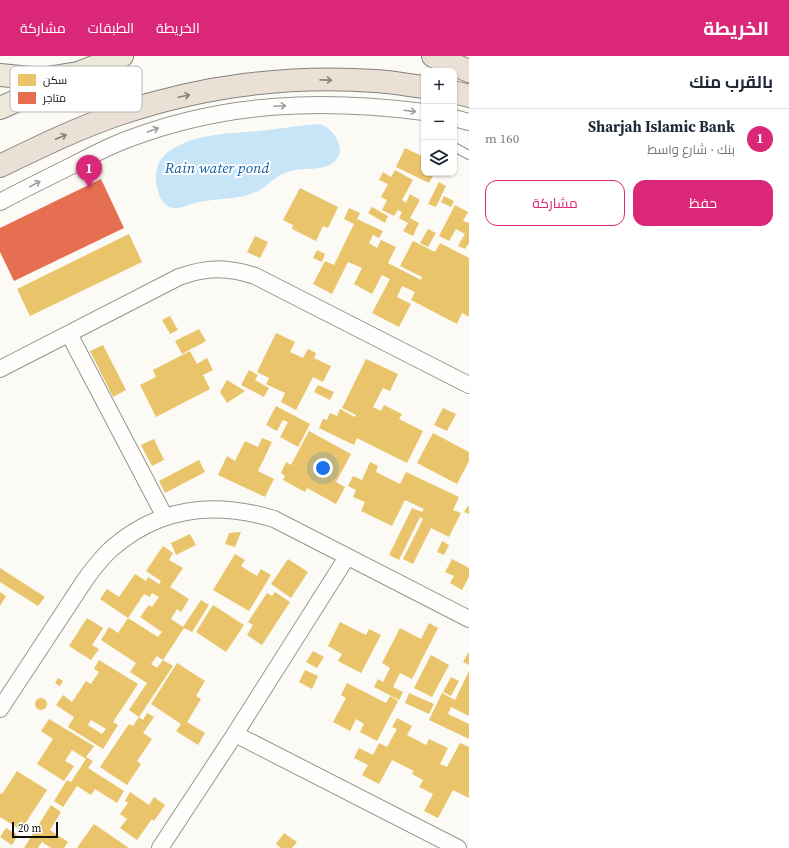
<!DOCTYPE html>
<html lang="ar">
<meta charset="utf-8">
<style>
:root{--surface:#fff;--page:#f6f6f7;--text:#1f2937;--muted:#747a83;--line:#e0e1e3;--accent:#db2777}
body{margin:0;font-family:"Source Serif 4",Cairo,serif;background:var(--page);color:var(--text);direction:rtl}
.controls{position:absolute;right:12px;top:12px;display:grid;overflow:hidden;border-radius:8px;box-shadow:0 1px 3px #0004}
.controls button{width:36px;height:36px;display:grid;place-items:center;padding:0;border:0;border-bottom:1px solid var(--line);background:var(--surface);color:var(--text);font:20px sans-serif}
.scale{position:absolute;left:12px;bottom:10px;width:46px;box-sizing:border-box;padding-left:4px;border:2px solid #0f0f0f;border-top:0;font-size:11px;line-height:14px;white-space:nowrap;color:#0f0f0f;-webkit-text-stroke:3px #fff;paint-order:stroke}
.you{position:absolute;left:323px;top:412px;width:14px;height:14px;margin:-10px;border:3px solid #fff;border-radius:50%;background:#1a73e8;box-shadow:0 0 0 6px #1a73e833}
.badge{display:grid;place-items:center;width:26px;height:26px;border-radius:50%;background:var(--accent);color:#fff;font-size:13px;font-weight:700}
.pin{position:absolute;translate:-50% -33px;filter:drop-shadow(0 1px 2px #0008)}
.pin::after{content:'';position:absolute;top:21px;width:14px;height:12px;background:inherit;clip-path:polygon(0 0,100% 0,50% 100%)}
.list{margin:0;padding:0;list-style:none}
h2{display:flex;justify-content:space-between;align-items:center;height:52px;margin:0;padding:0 16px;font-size:17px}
h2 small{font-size:13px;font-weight:400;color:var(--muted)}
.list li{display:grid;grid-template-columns:26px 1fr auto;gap:12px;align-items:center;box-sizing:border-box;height:60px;padding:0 16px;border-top:1px solid var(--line)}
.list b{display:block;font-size:15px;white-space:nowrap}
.list p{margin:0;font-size:13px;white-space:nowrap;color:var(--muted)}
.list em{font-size:13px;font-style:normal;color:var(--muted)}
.actions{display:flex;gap:8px;padding:12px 16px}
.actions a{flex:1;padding:9px 0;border:1px solid var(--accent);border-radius:12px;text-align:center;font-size:14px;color:var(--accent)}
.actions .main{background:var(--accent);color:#fff}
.icon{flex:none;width:22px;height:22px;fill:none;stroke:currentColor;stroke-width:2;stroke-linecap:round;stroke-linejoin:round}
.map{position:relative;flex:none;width:469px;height:792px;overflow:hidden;direction:ltr}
header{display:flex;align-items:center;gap:24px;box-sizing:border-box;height:56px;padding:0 20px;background:var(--accent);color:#fff}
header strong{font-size:19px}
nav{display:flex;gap:22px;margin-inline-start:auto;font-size:14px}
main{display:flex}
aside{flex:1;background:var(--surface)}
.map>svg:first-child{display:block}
</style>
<header>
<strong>الخريطة</strong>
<nav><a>الخريطة</a><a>الطبقات</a><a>مشاركة</a></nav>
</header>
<main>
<aside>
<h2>بالقرب منك<small></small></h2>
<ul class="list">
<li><span class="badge">1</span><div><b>Sharjah Islamic Bank</b><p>بنك · شارع واسط</p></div><em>160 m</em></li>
</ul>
<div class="actions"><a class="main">حفظ</a><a>مشاركة</a></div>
</aside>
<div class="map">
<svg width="469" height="792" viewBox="0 0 469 792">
<rect width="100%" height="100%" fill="#fcfaf4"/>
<path fill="#c8e5f8" d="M319,68c14,3 29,25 16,37 -12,11 -30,6 -44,10 -15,3 -21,14 -33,20 -19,9 -40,7 -60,11 -8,2 -18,7 -26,6 -11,-2 -17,-21 -16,-31 1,-20 9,-24 26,-33 23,-11 52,-10 77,-13 20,-2 40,-6 60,-7z"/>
<g fill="#e9c46a" fill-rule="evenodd">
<path d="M405,92l19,9v16h10l-5,10 -33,-16z"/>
<path d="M395,114l18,10 -11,20 4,3 4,-9 10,6 -10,18 9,5 -6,13 -10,-5 5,-8 -9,-5 3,-6 -4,-2 -4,6 -12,-6 5,-10 -6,-3 7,-13 -9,-4 4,-8 8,5z"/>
<path d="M439,126l7,4 -10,21 -8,-3z"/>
<path d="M300,132l38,19 -10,21 -5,-2 -7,15 -24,-12 1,-4 -10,-5z"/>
<path d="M444,140l10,5 -3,6 -10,-5z"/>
<path d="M455,149l13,7 -5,9 6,2v20l-4,6 -7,-3 7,-12 -9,-5 -7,12 -10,-5z"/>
<path d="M372,151l16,9 -3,7 -17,-10z"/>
<path d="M349,152l11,5 -3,6 26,12 -4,7 -6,-3 -4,8 8,5 4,-8 15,7 -8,16 33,17 1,-3 -22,-11 13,-25 22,11 5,-9 29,15v59l-7,-4 -5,11 -46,-24 4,-8 -13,-6 -5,11 14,7 -12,23 -27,-14 18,-34 -8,-4 -10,19 -18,-10 8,-16 -14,-6 -16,32 -19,-10 12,-23 9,4 20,-41 -10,-5z"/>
<path d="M428,173l8,4 -8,14 -8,-4z"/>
<path d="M129,178l13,28 -112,54 -13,-27z"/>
<path d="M255,180l13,6 -8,16 -13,-6z"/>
<path d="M317,194l8,4 -3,8 -9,-4z"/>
<path d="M170,260l8,14 -8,4 -8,-14z"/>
<path d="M199,273l7,12 -24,13 -7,-13z"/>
<path d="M276,277l19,9 -5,10 13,6 5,-9 8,4 -2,5 17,8 -8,16 -10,-5 -17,33 -15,-8 4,-9 -19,-9 3,-6 -12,-6z"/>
<path d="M103,289l23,45 -13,7 -23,-46z"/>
<path d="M190,295l7,13 10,-6 6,12 -10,5 7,14 -54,28 -16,-32 16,-8 -3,-7z"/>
<path d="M366,303l32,15 -8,17 -7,-3 -10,19 8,4 3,-6 18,9 -3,5 24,12 -16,32 -50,-25 -3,7 -35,-17 4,-9 4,1 3,-7 7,3 3,-7 15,8 1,-2 -14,-7z"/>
<path d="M249,314l9,5 -3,5 14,8 -5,9 -23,-12z"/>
<path d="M227,324l18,11 -18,12 -7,-11z"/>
<path d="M318,329l16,7 -4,8 -16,-8z"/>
<path d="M276,350l34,18 -12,23 -18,-10 8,-15 -5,-2 -6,11 -11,-6z"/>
<path d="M443,352l13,6 -9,17 -13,-6z"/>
<path d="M309,375l42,23 -15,28 9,5 -9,17 -29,-16 -2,4 -22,-12 2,-4 -4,-3 5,-11 5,3z"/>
<path d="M433,377l36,19v9l-12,23 -40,-21z"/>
<path d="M262,382l10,4 -14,29 16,8 -9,18 -47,-22 9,-19 8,5 10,-20 13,6z"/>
<path d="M154,383l10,21 -12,6 -11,-21z"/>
<path d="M199,404l6,12 -40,21 -6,-12z"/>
<path d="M370,406l8,4 -2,6 24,12 6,-12 53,25 -6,13 8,3 -12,24 -18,-9 -18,36 -10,-5 20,-40 -3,-2 -21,43 -10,-5 23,-47 10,4 2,-3 -19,-9 -13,26 -31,-15 4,-9 -12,-5 3,-7 -8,-4 5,-10 9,4z"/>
<path d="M468,450h1v8l-5,-2z"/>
<path d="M241,476l-6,15 -10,-3 4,-11z"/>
<path d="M190,478l6,11 -20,10 -5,-12z"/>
<path d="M442,485l7,4 -5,10 -7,-3z"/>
<path d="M163,490l10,7 -4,7 14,8 -13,19 19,12 -8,13 -4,-3 -6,10 12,8 18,-27 8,5 -17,27 -8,-4 -21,32 -6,-4 -6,8 6,4 6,-8 10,6 -34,51 -10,-7 18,-27 -17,-11 6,-9 -35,-23 8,-13 9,6 10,-15 30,19 4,-5 -22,-15 9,-12 3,2 7,-10 -7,-4 -2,4 -6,-3 -16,24 -28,-19 7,-10 12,8 16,-23 11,7 2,-4 11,7 2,-3 -15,-10z"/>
<path d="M235,498l10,6 -4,6 16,10 4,-7 10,6 -22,36 -36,-21z"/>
<path d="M288,503l20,13 -17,26 -20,-14z"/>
<path d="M452,503l17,9v9l-7,13 -12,-7 4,-7 -9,-4z"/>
<path d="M0,512l45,29 -7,9 -38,-24z"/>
<path d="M0,536l6,4 -6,10z"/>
<path d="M275,536l15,10 -28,43 -15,-10 6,-10 -5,-3 19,-29 5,3z"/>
<path d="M213,549l31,20 -18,27 -30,-20z"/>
<path d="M87,562l16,10 -11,17 7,4 -8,11 -22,-14z"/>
<path d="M340,566l26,13 3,-6 12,6 -20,38 -23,-12 4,-7 -14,-8z"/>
<path d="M429,567l9,5 -26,51 -12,-6 -7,14 10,5 -4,8 -25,-13 4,-8 5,3 7,-14 -8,-5 18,-35 21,11z"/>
<path d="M313,595l11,6 -7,11 -11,-6z"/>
<path d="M468,597l1,1v11l-6,-3z"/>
<path d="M431,599l18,10 -17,32 -18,-9z"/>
<path d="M99,604l39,24 -25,38 5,3 -15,24 -35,-22 6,-10 -18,-12 7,-10 9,7 14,-21 5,3 8,-12 -5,-3zM91,664l15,9 -4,5 -14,-9z"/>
<path d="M177,607l28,18 -9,15 5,3 -14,23 18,11 -7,12 -22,-14 5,-7 -30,-20z"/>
<path d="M305,614l13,6 -6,13 -13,-7z"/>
<path d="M469,615v45l-18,-9 -3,7 21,10v15l-40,-19 13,-27 13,7z"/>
<path d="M451,621l8,4 -8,15 -8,-4z"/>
<path d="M58,622l5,3 -3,5 -5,-3z"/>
<path d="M347,627l39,20 4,-7 8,5 -21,40 -17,-9 4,-8 -8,-5 -6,12 -17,-9 13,-24 -5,-3z"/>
<path d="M409,637l25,11 -5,10 -24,-11z"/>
<circle cx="41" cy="648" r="6"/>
<path d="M147,657l7,4 -11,16 9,6 -15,22 4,3 -14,21 -27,-18 29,-43 4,2 6,-9 4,3z"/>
<path d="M397,662l15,8 -5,9 19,10 3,-6 19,9 -8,16 7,3 13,-24 9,4v51l-16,-8 -15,28 -14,-7 9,-17 -14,-7 4,-7 -11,-6 2,-3 -22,-11 -13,24 -17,-9 6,-10 -14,-7 5,-10 14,7 6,-12 8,4 10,-18 -5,-2z"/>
<path d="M49,663l45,27 -8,11 7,4 -5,7 36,23 -7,12 -22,-14 -4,6 -14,-9 -14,21 -9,-6 13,-21 4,2 15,-23 -14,-9 -7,11 9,5 -10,15 -27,-17 16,-25 -12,-8z"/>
<path d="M17,715l30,19 -26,40 -21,-13v-24l2,1z"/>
<path d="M130,736l19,13 5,-8 11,8 -11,16 -2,-2 -15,21 -17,-12 7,-9 -7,-5 8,-11 -3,-2z"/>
<path d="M51,749l10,7 -11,18 18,12 -4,6h-13l-9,-6 -4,6h-14z"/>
<path d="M94,768l35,24h-52z"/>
<path d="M6,772l12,7 -6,10 -12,-8z"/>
<path d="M284,777l13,9 -5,6h-11l-5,-4z"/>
</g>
<path fill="#e76f51" d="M101,123l23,49 -110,53 -14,-29v-24z"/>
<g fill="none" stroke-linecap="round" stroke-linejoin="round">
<g stroke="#969592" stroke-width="10">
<path id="service" d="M456,92l13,7"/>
</g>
<g stroke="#969592" stroke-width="18">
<g id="minor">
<path d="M454,62l15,4"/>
<path d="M0,146c24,-13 49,-25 73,-37 19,-10 38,-20 58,-27 96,-36 192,-39 293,-26"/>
<path d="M69,278l96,183"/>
<path d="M0,313l179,-92c28,-10 48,-10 76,-1l214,109"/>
<path d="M0,653l83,-126c8,-12 17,-23 27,-33 48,-43 105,-49 164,-31l195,100"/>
<path d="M235,678l223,114"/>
<path d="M160,792l75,-114 112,-177"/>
</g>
</g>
<g stroke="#83827f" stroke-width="24">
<g id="primary">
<path d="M0,19l41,4 37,-6 44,-17"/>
<path d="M0,52l59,-26"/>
</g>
</g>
<g stroke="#83827f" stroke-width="24">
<g id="motorway">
<path d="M433,0l36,15"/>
<path d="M454,36l15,4"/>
<path d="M0,110c39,-19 78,-38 119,-52 82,-28 171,-39 257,-33 16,1 32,4 48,6"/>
</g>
</g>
<use href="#service" stroke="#fffefd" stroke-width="8"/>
<use href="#minor" stroke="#fffefd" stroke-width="16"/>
<use href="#primary" stroke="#ede9d9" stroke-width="22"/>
<use href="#motorway" stroke="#ebe0d5" stroke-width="22"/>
</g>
<defs><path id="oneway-shaft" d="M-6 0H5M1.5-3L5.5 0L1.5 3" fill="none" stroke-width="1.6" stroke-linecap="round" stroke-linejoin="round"/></defs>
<g stroke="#88827c">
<use href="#oneway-shaft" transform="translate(326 24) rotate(1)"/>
<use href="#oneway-shaft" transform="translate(184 40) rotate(-12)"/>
<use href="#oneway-shaft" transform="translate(61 81) rotate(-23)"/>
</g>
<g stroke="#9f9e9e">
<use href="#oneway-shaft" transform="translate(280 50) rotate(-3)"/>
<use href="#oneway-shaft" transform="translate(410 55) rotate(7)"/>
<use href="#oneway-shaft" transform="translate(153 74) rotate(-20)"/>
<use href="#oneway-shaft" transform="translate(35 128) rotate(-27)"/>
</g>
<g text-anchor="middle" stroke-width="4" stroke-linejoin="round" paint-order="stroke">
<g font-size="15" font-style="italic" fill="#1060a8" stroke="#fff">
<text x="217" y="117">Rain water pond</text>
</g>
</g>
<rect x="10" y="10" width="132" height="46" rx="6" fill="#fff" stroke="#b7b7b7" stroke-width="1"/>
<rect x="18" y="18" width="18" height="12" fill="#e9c46a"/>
<rect x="18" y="36" width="18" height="12" fill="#e76f51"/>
<g font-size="11" fill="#0f0f0f">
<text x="43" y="28">سكن</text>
<text x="43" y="46">متاجر</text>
</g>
</svg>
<div class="controls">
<button>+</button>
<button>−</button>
<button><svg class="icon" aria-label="layers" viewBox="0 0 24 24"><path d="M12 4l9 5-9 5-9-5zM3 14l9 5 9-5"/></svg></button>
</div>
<div class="scale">20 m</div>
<div class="you"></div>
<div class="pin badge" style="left:89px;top:132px">1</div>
</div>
</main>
